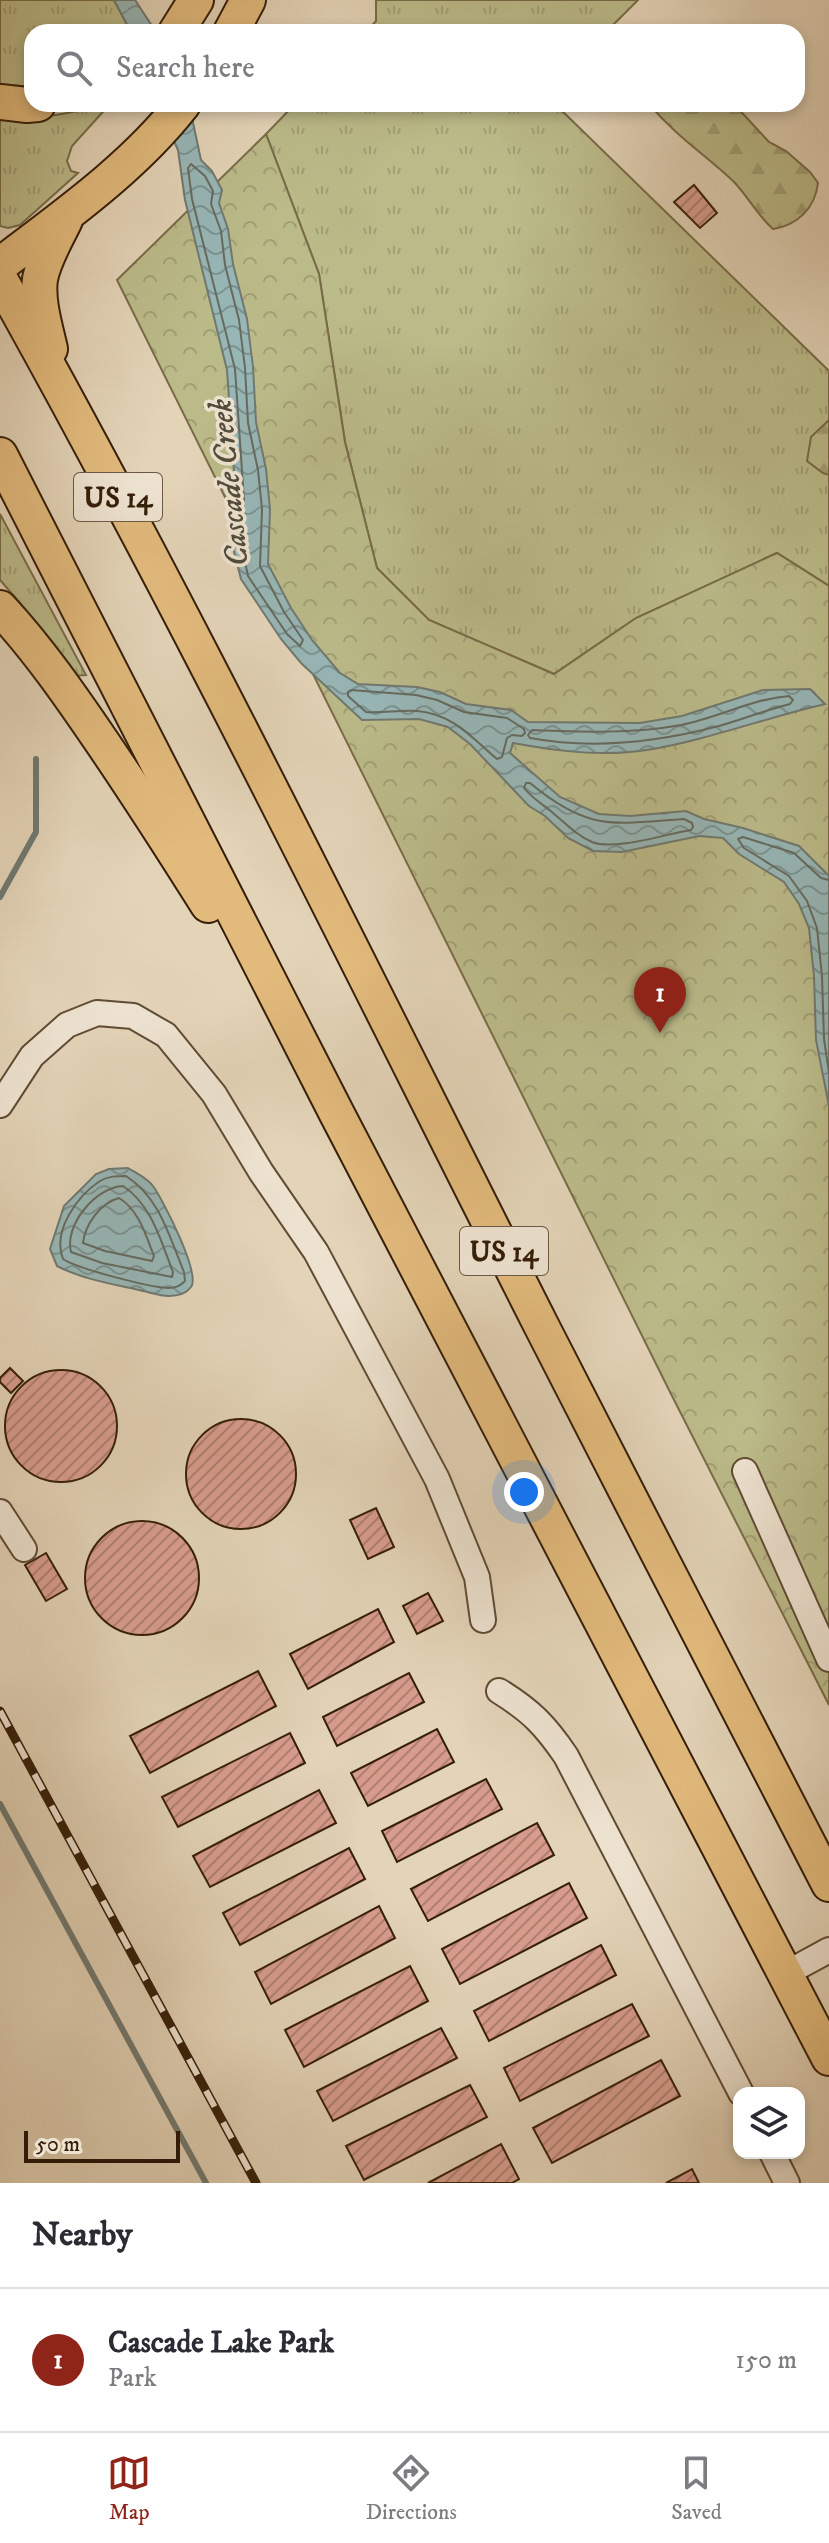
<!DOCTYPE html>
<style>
:root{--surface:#fff;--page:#f2f2f3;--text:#2b2b33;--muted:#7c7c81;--line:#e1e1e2;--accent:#8f2418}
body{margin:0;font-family:"IM FELL DW Pica",serif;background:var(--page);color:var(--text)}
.controls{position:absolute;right:24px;bottom:24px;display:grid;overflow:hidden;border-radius:16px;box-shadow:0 4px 12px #0003}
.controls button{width:72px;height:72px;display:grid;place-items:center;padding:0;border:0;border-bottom:2px solid var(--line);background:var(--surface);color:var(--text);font:40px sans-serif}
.scale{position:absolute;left:24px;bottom:20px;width:156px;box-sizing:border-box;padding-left:8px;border:4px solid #351e08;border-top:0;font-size:22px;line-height:28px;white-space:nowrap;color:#351e08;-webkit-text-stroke:6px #ede2d0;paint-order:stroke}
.you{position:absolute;left:524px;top:1492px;width:28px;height:28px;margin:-20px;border:6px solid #fff;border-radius:50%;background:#1a73e8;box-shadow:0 0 0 12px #1a73e833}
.badge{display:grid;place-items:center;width:52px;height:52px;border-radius:50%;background:var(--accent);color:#fff;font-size:26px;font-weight:700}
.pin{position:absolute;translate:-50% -66px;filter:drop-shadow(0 2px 4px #0008)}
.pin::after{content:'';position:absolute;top:42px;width:28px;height:24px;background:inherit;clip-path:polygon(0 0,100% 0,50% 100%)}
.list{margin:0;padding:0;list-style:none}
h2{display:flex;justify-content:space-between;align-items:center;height:104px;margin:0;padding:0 32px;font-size:34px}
h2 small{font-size:26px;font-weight:400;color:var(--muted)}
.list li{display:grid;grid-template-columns:52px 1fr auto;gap:24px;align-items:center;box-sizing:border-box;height:144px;padding:0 32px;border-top:2px solid var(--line)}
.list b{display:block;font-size:30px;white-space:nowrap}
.list p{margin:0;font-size:26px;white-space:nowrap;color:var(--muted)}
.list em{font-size:26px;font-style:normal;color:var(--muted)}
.icon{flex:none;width:44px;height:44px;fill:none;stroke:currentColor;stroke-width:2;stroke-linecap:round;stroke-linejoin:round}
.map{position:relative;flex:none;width:829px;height:2183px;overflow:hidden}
.search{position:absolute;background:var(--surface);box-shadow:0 4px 12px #0003;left:24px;right:24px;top:24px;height:88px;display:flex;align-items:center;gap:20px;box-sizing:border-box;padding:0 28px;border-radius:24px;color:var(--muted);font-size:30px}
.sheet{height:248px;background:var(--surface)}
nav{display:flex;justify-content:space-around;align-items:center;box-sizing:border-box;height:112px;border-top:2px solid var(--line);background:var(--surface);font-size:22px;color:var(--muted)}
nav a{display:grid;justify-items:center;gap:4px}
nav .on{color:var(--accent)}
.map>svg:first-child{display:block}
</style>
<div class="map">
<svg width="829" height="2183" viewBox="0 0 829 2183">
<defs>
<pattern id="grass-tufts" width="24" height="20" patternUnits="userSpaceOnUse" patternTransform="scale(2)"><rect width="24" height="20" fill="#bbba89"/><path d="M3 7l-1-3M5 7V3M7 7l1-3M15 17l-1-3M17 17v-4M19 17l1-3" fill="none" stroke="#a19f75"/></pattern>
<pattern id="forest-firs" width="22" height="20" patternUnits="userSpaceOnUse" patternTransform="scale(2)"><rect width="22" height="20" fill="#bbba89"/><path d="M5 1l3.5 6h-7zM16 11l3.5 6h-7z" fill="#a19f75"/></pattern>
<pattern id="park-crowns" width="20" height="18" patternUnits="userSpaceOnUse" patternTransform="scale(2)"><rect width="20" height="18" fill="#bbba89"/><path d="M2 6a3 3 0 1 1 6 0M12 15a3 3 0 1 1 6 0" fill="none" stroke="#a19f75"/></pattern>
<pattern id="water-waves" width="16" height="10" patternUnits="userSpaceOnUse" patternTransform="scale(2)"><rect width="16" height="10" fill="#97b6b6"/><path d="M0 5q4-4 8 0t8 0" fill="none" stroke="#7c9392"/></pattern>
<pattern id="building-hatch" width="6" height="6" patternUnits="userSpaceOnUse" patternTransform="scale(2)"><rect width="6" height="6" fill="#d89c8d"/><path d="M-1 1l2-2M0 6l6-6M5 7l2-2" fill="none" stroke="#b07f71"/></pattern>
</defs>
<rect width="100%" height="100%" fill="#e3d3b7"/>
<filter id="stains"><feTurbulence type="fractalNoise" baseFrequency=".0025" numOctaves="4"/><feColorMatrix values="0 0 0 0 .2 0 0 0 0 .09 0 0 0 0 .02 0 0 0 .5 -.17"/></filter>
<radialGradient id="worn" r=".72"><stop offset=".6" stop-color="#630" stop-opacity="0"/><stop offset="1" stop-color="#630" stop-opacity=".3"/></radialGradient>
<g fill="url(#grass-tufts)" stroke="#786c48" stroke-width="2">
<path d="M0,0h114l17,32h-99v55l-32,-3z"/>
<path d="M376,0h262l-32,32h-240l10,-11z"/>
<path d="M110,104l-38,42 -5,15 4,10 7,2 -58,52 -12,3 -8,-2v-110c37,5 73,-4 110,-12z"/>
<path d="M295,104h260l274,267v215l-52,-33 -141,65 -82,56 -125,-54 -52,-52 -32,-126 -26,-168 -53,-140z"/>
<path d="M0,514l86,161 -15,1 -50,-72 -21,-24z"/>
</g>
<g fill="url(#forest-firs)" stroke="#786c48" stroke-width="2">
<path d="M649,104h85l35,38 17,9 24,21 8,11c-3,25 -20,42 -45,46 -16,-14 -25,-33 -40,-48 -29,-27 -58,-46 -84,-77z"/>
<path d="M829,420v55l-6,-2 -16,-12 4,-24z"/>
</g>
<path fill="url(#park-crowns)" stroke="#786c48" stroke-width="2" d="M266,134l53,140 26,168 32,126 52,52 125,54 82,-56 141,-65 52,33v1119l-159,-313 -553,-1112z"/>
<g fill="url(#water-waves)" stroke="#707970" stroke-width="2">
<path d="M114,0h21l21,32h-25z"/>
<path d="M157,104h32l12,56 11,11 10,19 -3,13 9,26 5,35 14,55 6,48 3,55 10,47 4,40 -2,55 23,44 21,32 28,33 18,11 59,3 23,5 26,12 45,6 17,12 112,1 42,-7 81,-26 47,-1 15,15c-60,14 -118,36 -178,46 -44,7 -91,1 -134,-7l-3,10 50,44 39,17 31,2 56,-5 18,8 39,9 56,18 30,30v230l-13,-66 -2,-64 -5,-48 -10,-24 -15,-22 -45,-28 -16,-16 -24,-2 -77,16 -29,-1 -25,-13 -23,-22 -16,-10 -59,-62 -22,-17 -29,-8 -57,1 -61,-57 -20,-24 -40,-60 -9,-35 4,-43 -9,-131 -42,-170 -7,-50z"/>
<path d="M128,1168c8,5 19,10 25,18 10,14 48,88 38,101 -5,7 -13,9 -22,9 -9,0 -20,-4 -30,-6 -27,-6 -57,-11 -82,-24l-7,-17 14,-43 32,-32 13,-5z"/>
</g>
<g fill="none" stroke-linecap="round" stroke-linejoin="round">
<g stroke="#666a5f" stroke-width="2">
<path d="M191,164l14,12 8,15 -2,13 10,27 4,34 14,55 6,48 3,55 10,47 4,39 -2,57 24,46 19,28 -3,6 -13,-12 -39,-58 -7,-32 3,-44 -9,-131 -43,-170 -4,-31z"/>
<path d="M351,690l65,5 21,5 27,12 43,6 17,11 1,4 -3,3 -10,-1 -5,3 -5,19 -5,2c-25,-21 -44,-45 -80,-48 -17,-1 -34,2 -51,1l-18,-16v-4z"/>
<path d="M789,696l4,4 -3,4c-24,6 -47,15 -71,22 -61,16 -125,24 -189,12l-2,-3 4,-5c50,2 100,4 149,-5 37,-7 70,-26 108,-29z"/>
<path d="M526,783h4c59,49 83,41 154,36l8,4 1,4 -2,3c-25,4 -77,21 -99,12 -16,-7 -27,-19 -40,-30 -10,-8 -20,-14 -28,-24z"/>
<path d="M829,880l-8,-2 -27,-25 -51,-16 -5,2 6,9 45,28 18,25 10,27 5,48 2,63 5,34"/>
<path d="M126,1176c34,22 43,60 58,96l1,9c-5,5 -9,7 -17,7 -19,-1 -90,-19 -105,-29 -11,-28 14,-63 37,-78 8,-5 17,-5 26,-5z"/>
<path d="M123,1186c29,19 38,56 50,86l-1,5 -70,-14 -31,-11c-7,-27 25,-65 52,-66z"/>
<path d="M119,1198c20,12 27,38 35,58l-2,5 -47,-10 -22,-8c2,-18 17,-40 36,-45z"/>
</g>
<g stroke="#707970" stroke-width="6">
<path d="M0,897l36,-65v-73"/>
<path d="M0,1804l206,379"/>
</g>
</g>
<g fill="url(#building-hatch)" stroke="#351e08" stroke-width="2">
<path d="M694,185l23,28 -17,15 -26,-26z"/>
<path d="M10,1368l13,13 -12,12 -11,-11v-4z"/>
<circle cx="61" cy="1426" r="56"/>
<circle cx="241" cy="1474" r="55"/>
<path d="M376,1508l18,39 -26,12 -18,-39z"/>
<circle cx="142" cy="1578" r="57"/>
<path d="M46,1553l21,36 -21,12 -21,-36z"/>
<path d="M428,1593l15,28 -26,13 -14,-28z"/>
<path d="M378,1609l16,33 -86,47 -18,-35z"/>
<path d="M258,1671l18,35 -126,67 -20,-37z"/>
<path d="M409,1673l15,29 -87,44 -14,-29z"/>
<path d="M437,1729l17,33 -86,44 -17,-33z"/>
<path d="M290,1733l15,30 -127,64 -16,-30z"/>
<path d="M486,1779l16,30 -105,53 -15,-31z"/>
<path d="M319,1790l17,33 -126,64 -17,-31z"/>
<path d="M537,1823l17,32 -126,66 -17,-32z"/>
<path d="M349,1848l16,31 -125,66 -17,-32z"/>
<path d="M569,1883l18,35 -127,66 -18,-35z"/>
<path d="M379,1906l16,32 -124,66 -16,-32z"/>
<path d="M601,1945l15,30 -127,66 -15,-30z"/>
<path d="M410,1966l18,35 -124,66 -19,-37z"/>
<path d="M632,2004l17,32 -129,65 -16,-33z"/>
<path d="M441,2028l16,30 -124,63 -16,-30z"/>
<path d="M661,2060l19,36 -128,67 -19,-35z"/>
<path d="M470,2085l17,32 -123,63 -18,-34z"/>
<path d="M501,2144l18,35 -7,4h-84z"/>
<path d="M692,2169l7,14h-33z"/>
</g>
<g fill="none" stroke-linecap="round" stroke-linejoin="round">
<g stroke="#604b34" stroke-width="28">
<g id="minor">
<path d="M0,1105l32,-49 35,-31 30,-12 36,3 33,19 48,59 47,78 55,80 121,227 40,98 6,43"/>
<path d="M745,1471l84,188"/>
<path d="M0,1512l24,37"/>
<path d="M499,1691c32,20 46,34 67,65l175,337"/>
<path d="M785,1974l44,-24"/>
<path d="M772,2153l15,30"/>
</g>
</g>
<g stroke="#351e08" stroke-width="38">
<g id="highway">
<path d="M176,32l20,-32"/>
<path d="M231,32l17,-32"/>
<path d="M0,102l27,3 11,-1"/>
<path d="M0,265c63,-48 133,-97 183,-161"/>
<path d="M0,279c192,343 364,697 542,1048 95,186 191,371 287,557"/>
<path d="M50,349c-5,-22 -13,-48 -10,-70 4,-21 16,-40 25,-59"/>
<path d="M0,455l337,659 492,944"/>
<path d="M0,608c39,42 72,90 104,137 36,53 70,106 104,160"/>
</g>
</g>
<use href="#minor" stroke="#ede2d0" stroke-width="24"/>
<use href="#highway" stroke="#e2ba7c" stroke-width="34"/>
<g stroke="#351e08" stroke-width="9">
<path id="rail" d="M0,1711l256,472"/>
</g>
<use href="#rail" stroke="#ede2d0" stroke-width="6" stroke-dasharray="18" stroke-linecap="butt"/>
</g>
<g text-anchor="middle" stroke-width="7" stroke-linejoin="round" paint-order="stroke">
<g fill="#ede2d0" stroke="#6c5944" stroke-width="2">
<rect x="74" y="473" width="88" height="48" rx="6"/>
<rect x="460" y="1227" width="88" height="48" rx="6"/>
</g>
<g font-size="28" font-weight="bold" fill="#351e08">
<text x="118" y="507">US 14</text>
<text x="504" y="1261">US 14</text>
</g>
<g font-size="32" font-style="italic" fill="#524c3c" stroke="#ede2d0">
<text transform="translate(228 483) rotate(-96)" y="11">Cascade Creek</text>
</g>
</g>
<rect width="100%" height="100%" filter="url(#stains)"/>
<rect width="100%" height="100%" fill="url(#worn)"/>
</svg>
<div class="controls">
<button><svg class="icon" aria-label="layers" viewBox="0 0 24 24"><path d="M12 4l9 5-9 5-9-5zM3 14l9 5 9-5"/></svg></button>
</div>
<div class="scale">50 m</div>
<div class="you"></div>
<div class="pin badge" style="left:660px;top:1033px">1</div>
<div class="search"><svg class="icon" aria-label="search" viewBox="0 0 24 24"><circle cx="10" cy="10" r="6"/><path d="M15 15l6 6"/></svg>Search here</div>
</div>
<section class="sheet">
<h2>Nearby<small></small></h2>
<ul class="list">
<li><span class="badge">1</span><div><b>Cascade Lake Park</b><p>Park</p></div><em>150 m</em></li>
</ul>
</section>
<nav>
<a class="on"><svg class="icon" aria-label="map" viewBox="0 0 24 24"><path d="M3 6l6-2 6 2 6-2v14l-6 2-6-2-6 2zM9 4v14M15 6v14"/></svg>Map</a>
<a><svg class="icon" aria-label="directions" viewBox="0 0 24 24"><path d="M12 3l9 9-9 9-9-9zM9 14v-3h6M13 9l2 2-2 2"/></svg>Directions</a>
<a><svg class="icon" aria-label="saved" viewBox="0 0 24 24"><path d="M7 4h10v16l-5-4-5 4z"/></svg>Saved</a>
</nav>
